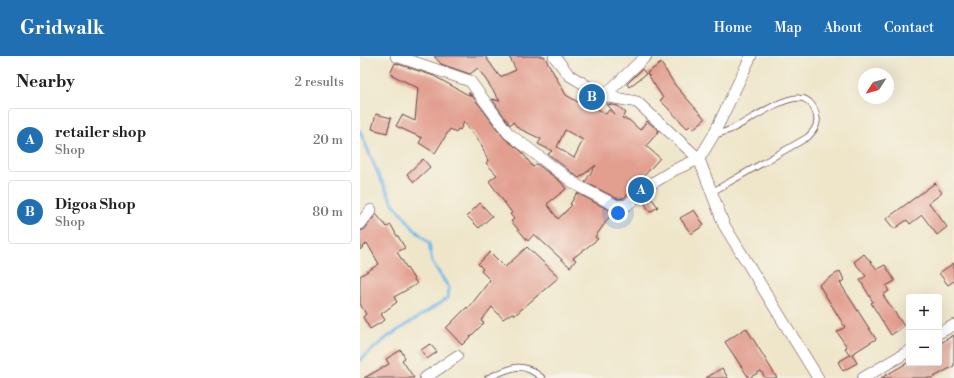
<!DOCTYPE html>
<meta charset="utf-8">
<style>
:root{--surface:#fff;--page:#f2f2f2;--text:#202124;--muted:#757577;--line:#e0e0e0;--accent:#1f6fb2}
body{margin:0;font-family:"Libre Bodoni",serif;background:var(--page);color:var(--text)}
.controls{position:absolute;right:12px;bottom:12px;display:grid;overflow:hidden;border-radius:4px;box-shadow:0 4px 16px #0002}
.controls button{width:36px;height:36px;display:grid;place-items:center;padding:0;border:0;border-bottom:1px solid var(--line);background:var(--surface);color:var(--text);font:20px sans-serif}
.compass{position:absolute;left:498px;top:12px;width:36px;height:36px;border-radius:50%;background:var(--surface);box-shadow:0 4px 16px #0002;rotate:234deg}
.you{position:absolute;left:258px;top:157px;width:14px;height:14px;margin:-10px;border:3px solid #fff;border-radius:50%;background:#1a73e8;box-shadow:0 0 0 6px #1a73e833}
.badge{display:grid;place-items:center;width:26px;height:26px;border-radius:50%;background:var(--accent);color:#fff;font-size:13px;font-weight:700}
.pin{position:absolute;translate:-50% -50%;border:2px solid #fff;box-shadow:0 1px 4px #0006}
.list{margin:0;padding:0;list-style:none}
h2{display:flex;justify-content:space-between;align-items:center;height:52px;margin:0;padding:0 16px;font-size:17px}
h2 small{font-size:13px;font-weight:400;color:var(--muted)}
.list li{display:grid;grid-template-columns:26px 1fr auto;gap:12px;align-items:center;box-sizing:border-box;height:64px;margin:0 8px 8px;padding:0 8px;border:1px solid var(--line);border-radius:4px}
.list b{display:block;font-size:15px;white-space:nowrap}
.list p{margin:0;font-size:13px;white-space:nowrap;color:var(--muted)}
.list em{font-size:13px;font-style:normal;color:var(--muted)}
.map{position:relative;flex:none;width:594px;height:322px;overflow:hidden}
header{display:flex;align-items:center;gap:24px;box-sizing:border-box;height:56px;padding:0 20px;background:var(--accent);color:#fff}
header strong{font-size:19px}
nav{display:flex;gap:22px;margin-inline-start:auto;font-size:14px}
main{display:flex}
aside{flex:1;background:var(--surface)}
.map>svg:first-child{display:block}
</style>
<header>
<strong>Gridwalk</strong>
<nav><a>Home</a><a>Map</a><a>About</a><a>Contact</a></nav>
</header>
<main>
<aside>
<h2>Nearby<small>2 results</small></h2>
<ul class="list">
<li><span class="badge">A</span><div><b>retailer shop</b><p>Shop</p></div><em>20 m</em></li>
<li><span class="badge">B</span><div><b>Digoa Shop</b><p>Shop</p></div><em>80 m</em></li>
</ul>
</aside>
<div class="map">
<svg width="594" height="322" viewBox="0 0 594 322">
<rect width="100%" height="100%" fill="#f7f3e8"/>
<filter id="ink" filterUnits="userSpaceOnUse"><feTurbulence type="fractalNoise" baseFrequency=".025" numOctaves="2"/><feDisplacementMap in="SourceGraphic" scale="8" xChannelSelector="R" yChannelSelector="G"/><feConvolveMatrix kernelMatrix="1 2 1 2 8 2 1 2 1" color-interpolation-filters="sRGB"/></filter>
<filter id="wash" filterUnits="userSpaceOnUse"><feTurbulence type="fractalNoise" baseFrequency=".012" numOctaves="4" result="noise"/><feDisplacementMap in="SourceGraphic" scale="16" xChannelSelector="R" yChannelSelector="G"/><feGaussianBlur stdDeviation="0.9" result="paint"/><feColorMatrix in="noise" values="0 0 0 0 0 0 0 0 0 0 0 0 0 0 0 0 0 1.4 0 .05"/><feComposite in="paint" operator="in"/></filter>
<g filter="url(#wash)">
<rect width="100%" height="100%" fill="#efe6ca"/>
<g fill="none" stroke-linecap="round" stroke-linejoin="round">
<path stroke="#73b9ea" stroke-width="3" d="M0,75l18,43 15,29 21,26 15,14 3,19 17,26 -1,10 -59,38 -29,24"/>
</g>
<g id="blocks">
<g fill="#e29f90" fill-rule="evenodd">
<path d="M74,0h51l15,21 16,-7 -7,-14h35l22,39 12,7 4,-5h3l5,3 -2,3 18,11 3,-4 6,4 -8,-10 11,2 8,7 -4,5 7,2 11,10 7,-9 12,10 -13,15 14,12 -16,18 2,1 -7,8 -15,13 -6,1 -33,-17 11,-17 -17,13 -31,-24 4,-3 -14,-7 3,-5 -23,-11 -5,-6 -3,3 -18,-26 8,2 -22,-33 -8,6 -29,-10zM205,74l18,10 -9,18 -17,-11z"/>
<path d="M35,7l39,13 38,21 -4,-4h2l34,45 17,13 12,16 4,-3 24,18 5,7 -19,15 11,15 14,-14 -2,-1 7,-11 36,19 -18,25 3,2 -25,19 3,2 -6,7 -36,-33 -6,7 -17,-20 3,-2 -4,-5 2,-1 -23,-32 8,-6 -11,-12 2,-2 -7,-17 -17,-22 -4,8 -2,-1 -2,3 -6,-3 -15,24 -16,-10 3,-5 -26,-12 6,-11 13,6 3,-33 -28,-14z"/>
<path d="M301,7l14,22 30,34 -12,10 -3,-3 -3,2 -27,-28 3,-2 -16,-25z"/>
<path d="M282,13l4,5 -17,13 -2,-3z"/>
<path d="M16,58l15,4 -4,15 -15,-4z"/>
<path d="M63,103l7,8 -16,15 -7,-8z"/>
<path d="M575,127l7,10 -13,10 18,24 -10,8 -15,-20 -12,9 -3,-4 -13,9 -8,-10z"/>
<path d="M292,143l6,8 -8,5 -5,-8z"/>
<path d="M120,147l12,13 -13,12 -12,-12z"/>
<path d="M334,154l10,15 -13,9 -11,-16z"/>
<path d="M16,158l11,13 4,-2 6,11h1l7,12 -8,4 20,32 -23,13 3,5 -16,12 4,6 -15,9 -7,-12 3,-3 -6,-10v-28l19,-12 -12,-21 -7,7v-19l5,-2z"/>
<path d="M167,191l32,30 -44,38 -3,-2 -9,6 -11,-12 -11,14 3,2 -22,22 -16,-17 21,-21 1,2 22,-29 -9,-9 2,-2 -5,-5 12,-12 15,15z"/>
<path d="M504,198l13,15 8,-4 10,16 -9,5 3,5 -6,4 21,31 -13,9 -20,-32 2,-1 -13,-22 6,-4 -12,-14z"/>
<path d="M594,207v18l-6,4 -9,-12z"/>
<path d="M480,215l4,9 -4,3 36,56 -24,15 5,9 -14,8 -5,-9 12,-7 -5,-7 2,-1 -10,-15 8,-5 -26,-42z"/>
<path d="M386,272l9,14 22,36h-12l-4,-7 -12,7 -24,-36z"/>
<path d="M594,279v31l-22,12h-51l26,-15h32v-19z"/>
<path d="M70,288l7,8 -10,7 -6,-9z"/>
<path d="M41,294l4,8 -3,2 12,18h-50l25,-14 -3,-5z"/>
<path d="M362,312l6,10h-22z"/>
</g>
</g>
</g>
<g filter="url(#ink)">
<use href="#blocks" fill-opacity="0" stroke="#633d43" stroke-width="1"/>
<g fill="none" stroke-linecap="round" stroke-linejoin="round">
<g stroke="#633d43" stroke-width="7">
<g id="lane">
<path d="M352,136l96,-55c5,-5 10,-11 9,-18 -1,-10 -7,-21 -18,-21 -17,-1 -50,23 -67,31 -5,2 -11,4 -17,6"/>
<path d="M128,322c23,-10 33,-18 54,0"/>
</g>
</g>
<g stroke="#633d43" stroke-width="12">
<g id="street">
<path d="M36,0l74,25 38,52 70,53 39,20 10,-1 24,-21 23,-14 25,-11 14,-23 38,-80"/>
<path d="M194,0l15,19 35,21 33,6 62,57 25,66 94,153"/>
<path d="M244,40l42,-40"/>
<path d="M0,168l11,-14"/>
<path d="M579,277l15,-8"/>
<path d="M65,322l32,-22"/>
<path d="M503,322l46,-27"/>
</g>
</g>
<use href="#lane" stroke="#fff" stroke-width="5.5"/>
<use href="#street" stroke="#fff" stroke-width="11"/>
</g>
</g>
</svg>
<div class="controls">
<button>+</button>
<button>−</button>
</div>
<svg class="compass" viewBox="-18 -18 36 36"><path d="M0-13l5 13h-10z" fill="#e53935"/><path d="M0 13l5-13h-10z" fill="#757577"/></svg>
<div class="you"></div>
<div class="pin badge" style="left:281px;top:134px">A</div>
<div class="pin badge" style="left:232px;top:41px">B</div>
</div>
</main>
